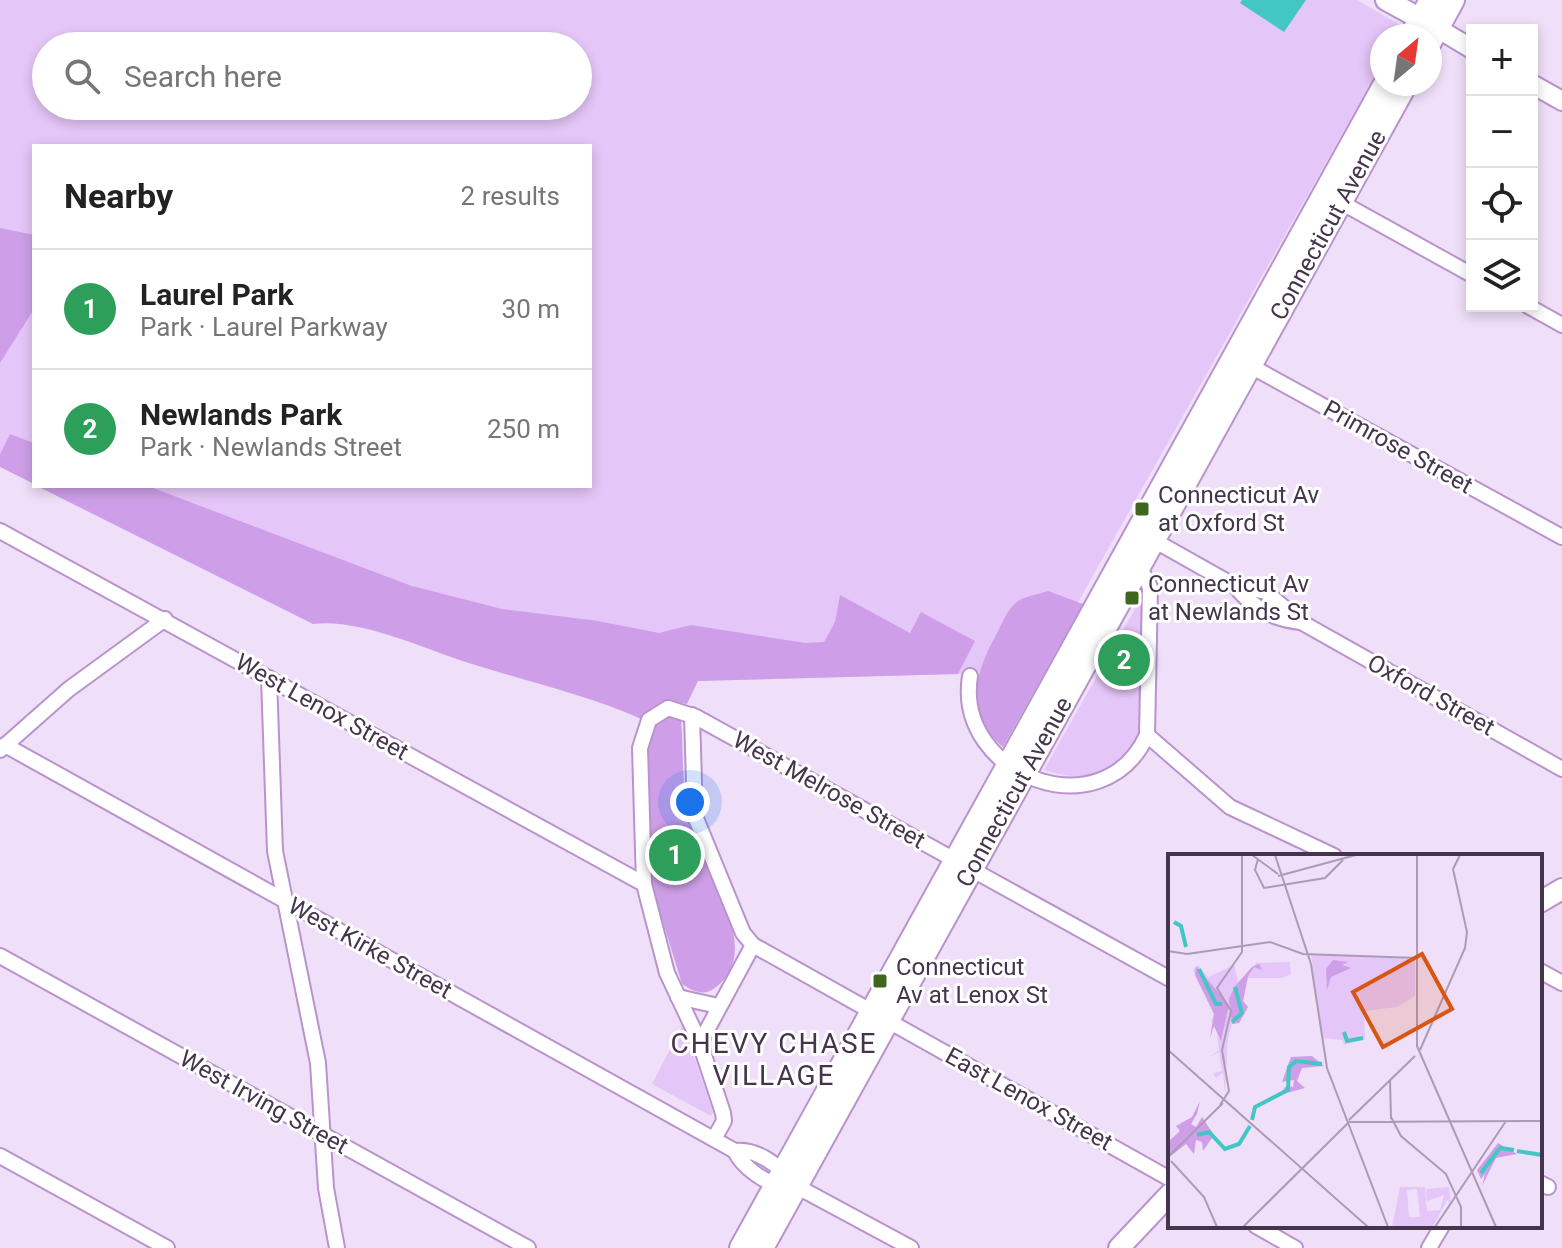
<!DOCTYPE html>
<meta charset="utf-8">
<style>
:root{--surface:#fff;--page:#f6f6f6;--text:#222;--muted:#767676;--line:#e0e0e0;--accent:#0f766e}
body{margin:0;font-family:Roboto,sans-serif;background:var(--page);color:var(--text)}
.controls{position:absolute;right:24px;top:24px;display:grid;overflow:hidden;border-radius:0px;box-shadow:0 4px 12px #0003}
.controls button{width:72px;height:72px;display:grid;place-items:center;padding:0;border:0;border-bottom:2px solid var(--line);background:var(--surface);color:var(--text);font:40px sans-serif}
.compass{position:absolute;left:1370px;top:24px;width:72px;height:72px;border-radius:50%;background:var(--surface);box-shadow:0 4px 12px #0003;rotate:29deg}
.you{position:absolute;left:690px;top:802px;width:28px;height:28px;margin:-20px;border:6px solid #fff;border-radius:50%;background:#1a73e8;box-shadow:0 0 0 12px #1a73e833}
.badge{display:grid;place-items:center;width:52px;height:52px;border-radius:50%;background:var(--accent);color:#fff;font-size:26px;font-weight:700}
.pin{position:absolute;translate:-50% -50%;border:4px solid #fff;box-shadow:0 2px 8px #0006}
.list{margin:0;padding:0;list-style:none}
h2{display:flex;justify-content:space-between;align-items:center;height:104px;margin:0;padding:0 32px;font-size:34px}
h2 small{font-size:26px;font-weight:400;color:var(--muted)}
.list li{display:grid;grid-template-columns:52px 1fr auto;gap:24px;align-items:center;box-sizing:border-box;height:120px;padding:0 32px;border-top:2px solid var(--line)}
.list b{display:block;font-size:30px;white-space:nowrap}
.list p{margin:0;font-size:26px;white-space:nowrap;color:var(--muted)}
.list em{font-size:26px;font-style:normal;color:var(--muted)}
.icon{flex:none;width:44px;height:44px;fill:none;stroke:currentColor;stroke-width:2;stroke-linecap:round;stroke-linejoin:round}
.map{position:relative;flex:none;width:1562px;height:1248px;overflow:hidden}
.search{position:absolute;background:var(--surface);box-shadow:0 4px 12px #0003;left:32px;top:32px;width:560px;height:88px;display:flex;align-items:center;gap:20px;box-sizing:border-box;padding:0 28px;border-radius:44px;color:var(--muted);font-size:30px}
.panel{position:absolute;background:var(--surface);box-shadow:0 4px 12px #0003;left:32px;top:144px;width:560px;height:344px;border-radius:0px}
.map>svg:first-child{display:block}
</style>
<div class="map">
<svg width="1562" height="1248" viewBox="0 0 1562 1248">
<rect width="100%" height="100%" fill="#efdff8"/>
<g fill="#e5c6f8" fill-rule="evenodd">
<path d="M0,0h1357l45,26 -5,10h-15v27l-340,603 -84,8 -260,7 -286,-95 -264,-100h442v-340h-556v297l-24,-9 -10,20zM46,46h532v60h-532z"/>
<path d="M1144,593c-1,33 4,122 -9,149 -18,36 -58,40 -91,28z"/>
<path d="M683,1024l30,88 -2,4 -59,-32z"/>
</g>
<g fill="#ce9fe8">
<path d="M0,228l34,7v74l-34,54z"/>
<path d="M10,434l24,9v41l-34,-17v-13z"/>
<path d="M37,486h111l264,100 90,23 96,12 61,12 32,-8 114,18 19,-1 11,-20 5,-27 70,38 11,-21 54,29 -17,33 -260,7 -11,23c-22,-4 -31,-3 -46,15 -54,-24 -112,-37 -169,-55 -46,-14 -111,-46 -159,-40z"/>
<path d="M1048,591l35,13 -80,143c-41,-34 -28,-74 -6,-114 6,-11 11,-25 21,-32 8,-5 21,-7 30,-10z"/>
<path d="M668,717l13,2c3,34 0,72 9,105 12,43 77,126 25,164 -12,9 -22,3 -33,-4l-29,-94 -8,-144 8,-22z"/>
</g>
<path fill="#42c7c4" d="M1242,0h64l-22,32 -44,-29z"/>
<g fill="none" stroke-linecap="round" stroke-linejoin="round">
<g stroke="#b893ce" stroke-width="18">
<g id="minor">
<path d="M1335,199l137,76"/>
<path d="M1528,306l34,19"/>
<path d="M1245,363l317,174"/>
<path d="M0,531l644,353"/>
<path d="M1148,537l87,49c18,22 37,33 66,36"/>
<path d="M1235,586l31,6 35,30 261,147"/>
<path d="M970,676c-16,100 133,156 177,59l3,-148 -11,-21"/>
<path d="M269,678l6,173 43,212 8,125 11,60"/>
<path d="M692,715l3,101 48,117 10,12 417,234"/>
<path d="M1147,735l83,72 104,49"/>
<path d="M5,745l730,406c23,-3 47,17 61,35l115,62"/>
<path d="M0,750l69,-61 96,-70"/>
<path d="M0,956l528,292"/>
<path d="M1540,971l22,12"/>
<path d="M678,997l40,9"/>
<path d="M700,1043l53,-98"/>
<path d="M714,1139l10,-18 -1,-8 -23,-70 -33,-70 -23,-89 -4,-136 9,-28 19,-12 28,9 474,262"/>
<path d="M735,1151c7,15 31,34 48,34"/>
<path d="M0,1156l167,92"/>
<path d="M1540,1183l8,4"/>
<path d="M1256,1226l39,22"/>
<path d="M1429,1248l13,-22"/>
</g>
</g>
<g stroke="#b893ce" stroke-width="22">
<g id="tertiary">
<path d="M1437,28l35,21"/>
<path d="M1532,84l30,17"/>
</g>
</g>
<g stroke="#b893ce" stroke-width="24">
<g id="secondary">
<path d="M1386,0l46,25"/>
<path d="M1540,902l22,-13"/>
<path d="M1119,1248l51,-54"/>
</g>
</g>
<g stroke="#b893ce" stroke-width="26">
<g id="primary">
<path d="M1411,36l20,-36"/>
<path d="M1430,42l23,-42"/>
<path d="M741,1248l644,-1164"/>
<path d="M762,1248l644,-1164"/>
</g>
</g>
<use href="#minor" stroke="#fff" stroke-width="14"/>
<use href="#tertiary" stroke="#fff" stroke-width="18"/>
<use href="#secondary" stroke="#fff" stroke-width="20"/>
<use href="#primary" stroke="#fff" stroke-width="22"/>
</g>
<g fill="#40651e" stroke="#fff" stroke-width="3">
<rect x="1134" y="501" width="16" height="16" rx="4"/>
<rect x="1124" y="590" width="16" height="16" rx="4"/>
<rect x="872" y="973" width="16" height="16" rx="4"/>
</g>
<g text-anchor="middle" stroke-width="6" stroke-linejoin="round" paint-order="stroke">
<g font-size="24" fill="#44354d" stroke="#fff">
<text transform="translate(1328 225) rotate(-61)" y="8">Connecticut Avenue</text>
<text transform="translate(1398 447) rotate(29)" y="8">Primrose Street</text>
<text transform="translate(1431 695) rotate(29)" y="8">Oxford Street</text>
<text transform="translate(322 707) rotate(29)" y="8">West Lenox Street</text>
<text transform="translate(829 790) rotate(29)" y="8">West Melrose Street</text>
<text transform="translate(1014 792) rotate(-61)" y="8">Connecticut Avenue</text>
<text transform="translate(370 948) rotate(29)" y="8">West Kirke Street</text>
<text transform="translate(1029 1099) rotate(29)" y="8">East Lenox Street</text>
<text transform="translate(264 1102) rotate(29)" y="8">West Irving Street</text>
</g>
<g font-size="24" fill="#44354d" stroke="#fff" text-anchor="start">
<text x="1158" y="503">Connecticut Av<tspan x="1158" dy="28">at Oxford St</tspan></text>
<text x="1148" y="592">Connecticut Av<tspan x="1148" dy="28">at Newlands St</tspan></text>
<text x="896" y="975">Connecticut<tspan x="896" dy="28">Av at Lenox St</tspan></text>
</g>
<g font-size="28" letter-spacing="2" fill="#44354d" stroke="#fff">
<text x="774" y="1053">CHEVY CHASE<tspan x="774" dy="32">VILLAGE</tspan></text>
</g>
</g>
<g transform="translate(1168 854)">
<rect width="374" height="374" fill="#efdff8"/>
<path d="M143,100l104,5v37l-18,11 -33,4 1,28 -21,6 -2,-5 -20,-2zM122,108l1,12 -9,4h-34l-5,23 5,6 -9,16 -7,1 -4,14 -3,55 -2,-20 -7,5 -3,-5 9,-2 -3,-19 -10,6 10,-8 -3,-29 -5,2 3,-9 -21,-44 5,-5 10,12 26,-12 5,19 17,-21zM232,333h25l2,24 13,-1 4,-15 -17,6 -1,-12 23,-2 2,16 -4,-3 -14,27h-41zM249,335l3,28h-11l-2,-27z" fill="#e5c6f8" fill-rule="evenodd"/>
<path d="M165,106l15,2 -6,3 9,3 -20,9 -4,13 -1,-21zM91,110l3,6 -8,-3 -6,9 -5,25 5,6 -9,16 -7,1 -3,-25 6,-13 17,-19zM28,112l33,39 -8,36 -7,-15 -4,12 4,-24 -19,-39zM144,202l12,10 -22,2 -5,13 8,7 -26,7 7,-9 7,1 1,-7 -12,2 9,-25zM32,247l-3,13 -6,10 5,3 6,-10 12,18 -11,16 -1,-9 -6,-2 -2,14 -8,-10 -18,14v-16l12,-11 -4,-5 16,-9zM330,289l19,11 -21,4 -14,28 3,-12 -4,5 -4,-9z" fill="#ce9fe8"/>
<path fill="none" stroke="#42c7c4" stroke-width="4" d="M6,68l7,4 5,21M31,115l17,35h6M64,168l10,-9 -7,-26M176,178l3,9 16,-3M84,266l3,-13 33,-17 1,-23 7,-6 26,3M29,281l12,-3 16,17 14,-5 11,-18M349,297l25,4M313,319l19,-25 14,2"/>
<path fill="none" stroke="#ab9bb4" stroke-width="2" d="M84,1l26,19M107,1l36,109 16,104 61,159M249,1v191l79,181M90,5l-3,11 9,18 61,-10 18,-18M110,22l78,-21M0,97l19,3 83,-12 33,12 114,4M0,196l200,177M252,196l45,-102 2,-16 -14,-63 7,-14M222,226l1,39M52,251l9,-14 -7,-41 9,-39 -14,-23 25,-36v-97M223,263l10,19 45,38 15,33v20M181,266l66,-64M182,268l192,-1M0,303l55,-54M3,307l33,36 13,30M75,373l107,-106M267,373l71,-106"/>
<path fill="#d85512" fill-opacity="0.15" stroke="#d85512" stroke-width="4" d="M254,100l30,55 -69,38 -30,-55z"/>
<rect width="374" height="374" fill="none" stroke="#44354d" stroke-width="4"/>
</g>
</svg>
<div class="controls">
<button>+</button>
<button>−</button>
<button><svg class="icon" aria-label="locate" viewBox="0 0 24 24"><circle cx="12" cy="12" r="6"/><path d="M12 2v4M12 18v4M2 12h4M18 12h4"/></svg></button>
<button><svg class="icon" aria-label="layers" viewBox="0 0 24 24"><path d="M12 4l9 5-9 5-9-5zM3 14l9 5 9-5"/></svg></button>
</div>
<svg class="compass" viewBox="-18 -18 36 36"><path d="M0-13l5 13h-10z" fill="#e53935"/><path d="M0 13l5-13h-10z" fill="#767676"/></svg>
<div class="you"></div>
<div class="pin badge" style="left:675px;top:855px;background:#2e9e5b">1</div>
<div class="pin badge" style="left:1124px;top:660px;background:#2e9e5b">2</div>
<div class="search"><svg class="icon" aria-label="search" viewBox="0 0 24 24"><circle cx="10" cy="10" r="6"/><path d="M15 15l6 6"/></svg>Search here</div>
<section class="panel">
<h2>Nearby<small>2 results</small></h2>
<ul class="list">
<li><span class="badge" style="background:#2e9e5b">1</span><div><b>Laurel Park</b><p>Park · Laurel Parkway</p></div><em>30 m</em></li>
<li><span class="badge" style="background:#2e9e5b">2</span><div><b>Newlands Park</b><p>Park · Newlands Street</p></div><em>250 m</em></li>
</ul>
</section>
</div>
